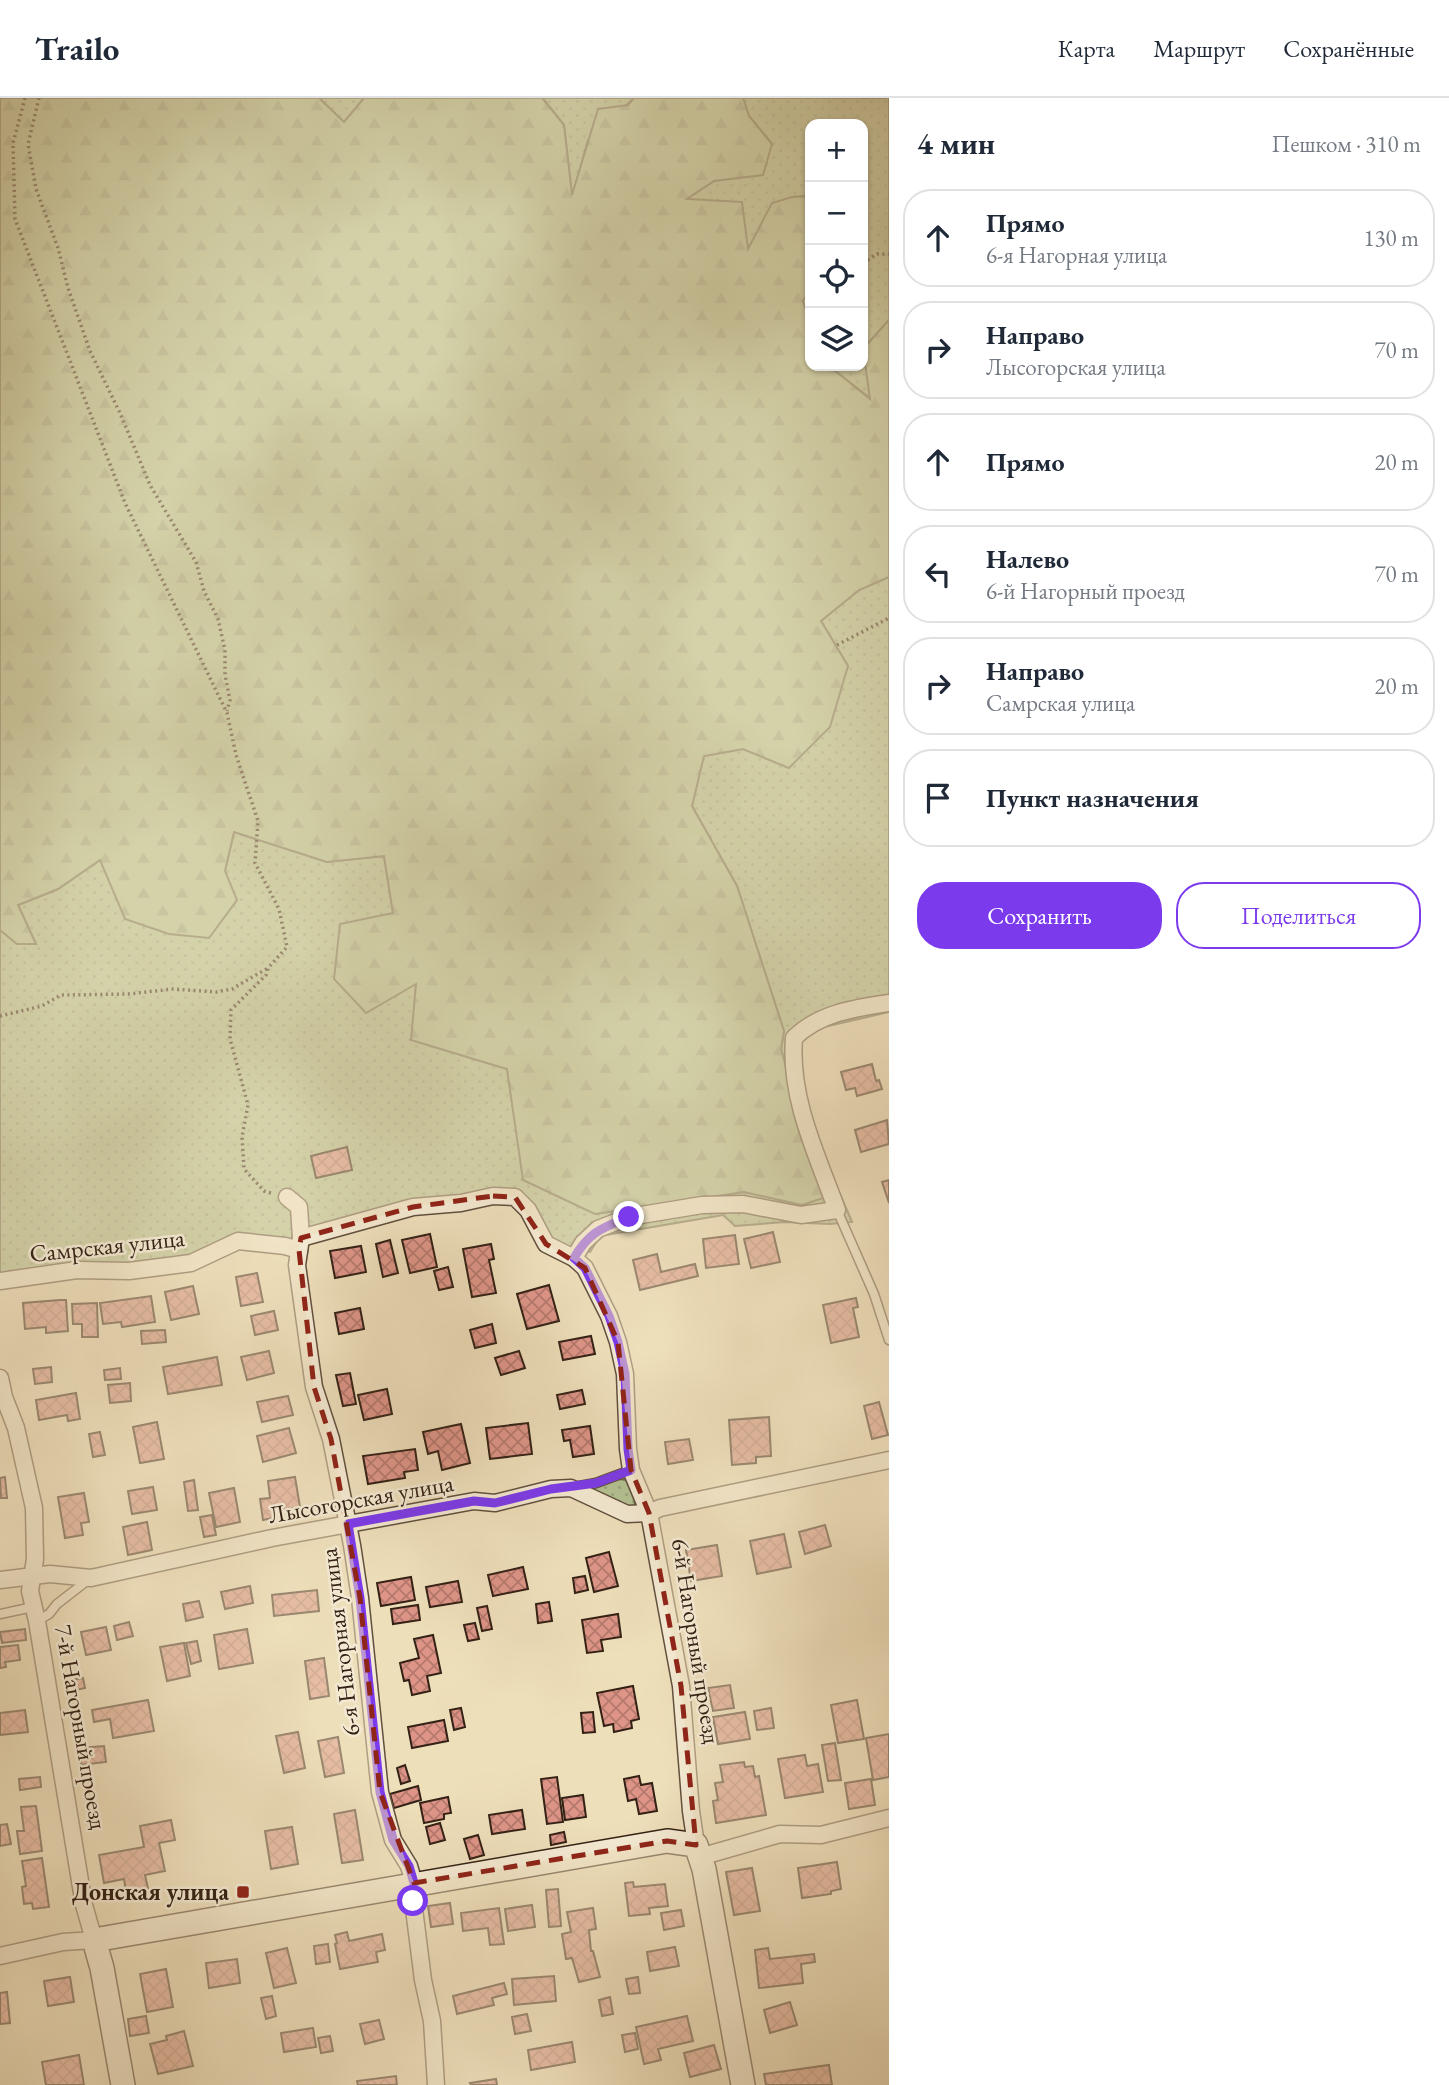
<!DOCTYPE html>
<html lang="ru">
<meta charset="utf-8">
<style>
:root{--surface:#fff;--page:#f2f2f3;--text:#1f2937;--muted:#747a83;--line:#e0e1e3;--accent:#7c3aed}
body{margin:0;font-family:"EB Garamond",serif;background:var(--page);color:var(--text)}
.controls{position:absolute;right:21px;top:21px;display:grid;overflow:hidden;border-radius:14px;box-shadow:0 2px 5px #0004}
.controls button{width:63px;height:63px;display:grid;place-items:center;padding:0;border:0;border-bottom:2px solid var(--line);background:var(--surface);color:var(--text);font:35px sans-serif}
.stop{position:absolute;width:21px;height:21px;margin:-16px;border:5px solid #7c3aed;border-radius:50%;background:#fff}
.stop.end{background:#7c3aed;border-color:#fff;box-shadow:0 2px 7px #0008}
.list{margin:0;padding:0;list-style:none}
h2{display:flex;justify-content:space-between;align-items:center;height:91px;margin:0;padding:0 28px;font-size:30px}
h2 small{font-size:23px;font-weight:400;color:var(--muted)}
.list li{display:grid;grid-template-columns:46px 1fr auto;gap:21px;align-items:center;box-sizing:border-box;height:98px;margin:0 14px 14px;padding:0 14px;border:2px solid var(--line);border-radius:28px}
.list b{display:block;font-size:26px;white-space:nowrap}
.list p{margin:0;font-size:23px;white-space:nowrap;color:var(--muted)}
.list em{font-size:23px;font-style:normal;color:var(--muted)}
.actions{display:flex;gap:14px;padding:21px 28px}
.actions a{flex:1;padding:16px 0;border:2px solid var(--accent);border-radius:28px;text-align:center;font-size:24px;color:var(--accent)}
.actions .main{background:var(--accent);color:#fff}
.icon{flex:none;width:38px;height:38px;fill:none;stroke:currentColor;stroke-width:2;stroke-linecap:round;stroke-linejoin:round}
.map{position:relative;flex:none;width:889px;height:1987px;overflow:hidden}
header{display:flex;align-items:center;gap:42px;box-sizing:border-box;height:98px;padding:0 35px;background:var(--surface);border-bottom:2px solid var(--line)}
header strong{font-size:33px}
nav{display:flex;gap:38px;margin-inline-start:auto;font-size:24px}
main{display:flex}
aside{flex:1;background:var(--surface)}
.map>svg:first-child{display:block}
</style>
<header>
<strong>Trailo</strong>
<nav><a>Карта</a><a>Маршрут</a><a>Сохранённые</a></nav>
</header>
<main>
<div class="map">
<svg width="889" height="1987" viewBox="0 0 889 1987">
<defs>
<pattern id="grass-dots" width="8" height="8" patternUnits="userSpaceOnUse" patternTransform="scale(1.75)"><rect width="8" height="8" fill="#b4c393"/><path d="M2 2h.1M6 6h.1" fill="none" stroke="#9ba77e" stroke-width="1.8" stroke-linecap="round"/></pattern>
<pattern id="forest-firs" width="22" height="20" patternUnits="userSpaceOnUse" patternTransform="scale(1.75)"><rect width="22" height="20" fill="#b4c393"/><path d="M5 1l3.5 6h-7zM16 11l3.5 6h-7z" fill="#9ba77e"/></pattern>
<pattern id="building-cross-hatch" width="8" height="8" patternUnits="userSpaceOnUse" patternTransform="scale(1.75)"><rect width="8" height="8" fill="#de9588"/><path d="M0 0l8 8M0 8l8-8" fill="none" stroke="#b5796e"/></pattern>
</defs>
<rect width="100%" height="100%" fill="#eedfbb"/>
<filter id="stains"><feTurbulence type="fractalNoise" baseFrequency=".00286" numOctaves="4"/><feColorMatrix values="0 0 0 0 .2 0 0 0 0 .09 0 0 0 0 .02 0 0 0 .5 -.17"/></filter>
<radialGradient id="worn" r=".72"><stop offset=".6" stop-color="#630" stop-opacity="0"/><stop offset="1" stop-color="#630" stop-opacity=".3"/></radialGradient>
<g fill="url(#grass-dots)" stroke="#747254" stroke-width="2">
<path d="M319,0h45l-20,24z"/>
<path d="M543,0h91l-46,42 -16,57 -8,-72z"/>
<path d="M743,0h146v222l-26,29v-225h-53v72l-18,1 -45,53 -61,-51 86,-55 -23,-28z"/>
<path d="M863,252l8,49 -42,-33h34z"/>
<path d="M889,479v435l-78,18 -10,10c-7,64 27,124 51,182l-22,2 -45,-2 -50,4 -12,-11 -123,21 -10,16 -23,-3 -17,-10 -18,-31 -39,-15 -203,50 -54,-6 -47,22 -189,17v-346l17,14h19l-18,-39 40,-16 42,-29 125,11 9,-39 93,30 57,-6 9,57 23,70 -4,57 95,29 17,111 71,34 149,-22 58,13 20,-7 -41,-149 3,-18 -47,-145 -45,-80 11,-50 40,-7 46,19 59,-102 -27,-45 38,-31z"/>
<path d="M619,1381l7,1c5,8 11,18 8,27l-6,2 -38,-20z"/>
</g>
<path fill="url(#forest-firs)" stroke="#747254" stroke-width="2" d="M0,0h319l25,24 20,-24h178l22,27 8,70 26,-86 30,-4 6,-7h109l6,18 23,28 -9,31 -49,6 -27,18 55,3 6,47 24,-46 20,-6 18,-1v93l-7,12 7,20v45h19l41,33 -7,-50 26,-29v257l-30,13 -38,31 27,45 -18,61 -41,41 -46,-19 -39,7 -12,50 45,80 47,145 -3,18 42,149 -21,7 -58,-13 -149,22 -72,-34 -16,-111 -96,-29 5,-56 -50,29 -32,-34 6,-55 53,-11 -9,-57 -57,6 -93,-30 -9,39 12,29 -28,38 -40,-4 -44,-15 -25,-59 -42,29 -40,16 18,39h-19l-17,-14z"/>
<g fill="url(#building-cross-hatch)" stroke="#342115" stroke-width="2">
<path d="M872,966l4,17 3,-1 3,9 -25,7 -2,-8 -9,2 -5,-18z"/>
<path d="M887,1022l2,24 -28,8 -6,-22z"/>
<path d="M347,1049l5,23 -36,8 -5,-22z"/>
<path d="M889,1082v23l-7,-21z"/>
<path d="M773,1134l7,30 -29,6 -7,-29z"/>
<path d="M430,1136l7,33 -27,6 -8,-33z"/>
<path d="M735,1137l4,29 -33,4 -3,-29z"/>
<path d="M390,1142l8,33 -15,4 -7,-33z"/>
<path d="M491,1146l3,15 -5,1 7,33 -24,4 -9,-48z"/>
<path d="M361,1148l5,26 -31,6 -5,-27z"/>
<path d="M657,1156l4,18 34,-8 3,12 -58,14 -7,-30z"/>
<path d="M448,1169l5,20 -14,3 -5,-19z"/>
<path d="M257,1175l6,29 -22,4 -5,-29z"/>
<path d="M549,1187l10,36 -32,8 -10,-35z"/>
<path d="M193,1188l6,28 -28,6 -6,-28z"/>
<path d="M151,1198l4,26 -33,5 -1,-5 -18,2 -3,-21z"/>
<path d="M856,1200l2,9 -5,1 6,29 -28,6 -8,-38z"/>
<path d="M60,1202h6l2,31 -22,2v-6l-21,2 -2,-26z"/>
<path d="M97,1205l1,34h-16v-13h-9l-1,-20z"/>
<path d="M360,1210l4,21 -25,5 -4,-21z"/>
<path d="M274,1213l4,19 -23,5 -4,-19z"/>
<path d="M492,1226l4,19 -21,5 -5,-18z"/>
<path d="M165,1232l1,12 -24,2 -1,-13z"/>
<path d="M591,1238l4,18 -32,6 -4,-18z"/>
<path d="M269,1253l5,22 -27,7 -6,-23z"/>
<path d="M519,1253l6,17 -24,7 -6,-17z"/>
<path d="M217,1259l5,28 -54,9 -5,-27z"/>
<path d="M51,1269l1,15 -17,2 -2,-15z"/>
<path d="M120,1270l1,11 -16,1 -1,-10z"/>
<path d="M350,1275l6,31 -13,2 -7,-31z"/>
<path d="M130,1285l1,18 -21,2 -2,-18z"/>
<path d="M387,1291l5,25 -28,6 -6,-25z"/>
<path d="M582,1292l3,14 -25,5 -3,-14z"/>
<path d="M76,1295l4,26 -12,2 -1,-6 -28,5 -3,-20z"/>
<path d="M288,1298l5,19 -31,7 -5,-20z"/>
<path d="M879,1304l9,33 -16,4 -8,-33z"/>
<path d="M769,1319l2,39 -15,1v6l-24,2 -3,-45z"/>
<path d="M157,1324l7,37 -24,4 -7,-36z"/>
<path d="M528,1325l4,31 -42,5 -4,-31z"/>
<path d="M461,1326l9,39 -28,7 -4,-19 -10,3 -5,-22z"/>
<path d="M590,1328l4,28 -21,3 -3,-17 -6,1 -2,-11z"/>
<path d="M289,1330l7,25 -33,9 -6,-26z"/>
<path d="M100,1334l5,23 -12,2 -4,-23z"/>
<path d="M689,1341l4,21 -25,4 -3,-22z"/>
<path d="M415,1351l3,21 -14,2 1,6 -37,6 -5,-28z"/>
<path d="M5,1379l2,21h-6l-1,-20z"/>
<path d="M295,1379l5,30 -28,4 1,7 -10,2 -3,-21 10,-1 -2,-17z"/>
<path d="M194,1382l4,30 -10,1 -4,-29z"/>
<path d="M153,1389l4,23 -25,4 -4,-23z"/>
<path d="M234,1390l6,34 -24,5 -7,-34z"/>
<path d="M84,1395l5,29 -8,1 2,12 -18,3 -7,-41z"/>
<path d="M212,1417l4,20 -12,2 -4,-20z"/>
<path d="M147,1424l5,28 -24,5 -5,-28z"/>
<path d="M825,1427l6,21 -26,8 -6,-22z"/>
<path d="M784,1436l7,33 -34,7 -7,-33z"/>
<path d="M717,1447l5,31 -31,5 -5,-31z"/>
<path d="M609,1454l9,34 -24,6 -8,-34z"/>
<path d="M523,1469l5,22 -35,7 -5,-21z"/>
<path d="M585,1478l3,14 -13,3 -2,-15z"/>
<path d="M411,1479l4,23 -34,6 -4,-23z"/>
<path d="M458,1483l4,21 -32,5 -4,-20z"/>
<path d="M250,1488l3,17 -28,6 -4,-17z"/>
<path d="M317,1492l2,21 -45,5 -2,-21z"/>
<path d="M199,1503l4,16 -17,4 -3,-17z"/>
<path d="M549,1504l3,19 -14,2 -2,-19z"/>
<path d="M418,1507l2,15 -27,4 -2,-15z"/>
<path d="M487,1508l5,23 -10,2 -5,-23z"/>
<path d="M618,1516l3,23 -20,3 2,11 -16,2 -5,-33z"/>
<path d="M129,1524l4,14 -16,4 -3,-14z"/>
<path d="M475,1525l4,16 -11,2 -4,-16z"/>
<path d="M106,1529l5,23 -25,5 -5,-23z"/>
<path d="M25,1531l1,11 -24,3 -2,-11z"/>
<path d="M247,1531l6,34 -34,6 -5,-34z"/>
<path d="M433,1537l8,38 -14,3 3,15 -18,4 -3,-15 -5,1 -4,-18 19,-5 -5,-19z"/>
<path d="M197,1543l4,20 -10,3 -5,-21z"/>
<path d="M184,1545l6,33 -23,5 -7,-34z"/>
<path d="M18,1547l2,15 -15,2 1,5 -6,1v-21z"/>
<path d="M324,1560l5,38 -19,3 -5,-38z"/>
<path d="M83,1580l2,10 -18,4 -2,-11z"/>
<path d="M730,1587l4,23 -21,3 -5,-23z"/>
<path d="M633,1588l6,33 -8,2 1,7 -18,4 -1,-8 -9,2 -7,-33z"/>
<path d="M148,1602l6,31 -41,7 -3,-19 -16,3 -2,-12z"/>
<path d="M857,1602l7,39 -26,4 -7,-38z"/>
<path d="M461,1610l4,19 -11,3 -4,-20z"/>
<path d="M771,1610l3,20 -17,2 -3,-19z"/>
<path d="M25,1612l3,22 -28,3v-22z"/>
<path d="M593,1614l2,20 -12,1 -2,-20z"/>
<path d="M745,1614l5,27 -32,5 -5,-27z"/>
<path d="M444,1622l4,21 -36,7 -4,-21z"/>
<path d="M298,1634l7,36 -21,5 -8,-37z"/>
<path d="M889,1636v43l-16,3 -7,-42z"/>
<path d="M338,1639l6,36 -19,4 -7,-36z"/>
<path d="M835,1645l6,37 -13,1 -6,-36z"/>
<path d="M104,1648l2,16 -25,3 -2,-17z"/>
<path d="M805,1657l2,11 11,-2 5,28 -38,6 -7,-39z"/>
<path d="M744,1664l1,5 8,-1 2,11 4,-1 7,39 -50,8 -3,-22 5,-1 -3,-17 8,-1 -3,-17z"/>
<path d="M405,1667l5,16 -9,3 -4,-16z"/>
<path d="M639,1678l2,9 11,-2 5,28 -18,3 -3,-15 -8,2 -4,-22z"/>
<path d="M40,1679l1,10 -21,3 -1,-11z"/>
<path d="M557,1679l6,45 -16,2 -6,-45z"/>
<path d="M871,1681l4,26 -26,4 -4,-26z"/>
<path d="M418,1688l3,14 -27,8 -4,-14z"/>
<path d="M583,1697l3,22 -21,3 -3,-22z"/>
<path d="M448,1699l3,16 -7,1v5l-20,4 -4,-20z"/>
<path d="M36,1708l6,45 -22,3 -3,-23h7l-3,-24z"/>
<path d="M355,1712l8,50 -21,3 -8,-49z"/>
<path d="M522,1712l3,19 -33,5 -3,-19z"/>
<path d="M171,1722l4,20 -16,3 6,28 -20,4 4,18 -22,4 -3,-18 -20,4 -5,-28 45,-8 -4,-21z"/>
<path d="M440,1725l5,17 -15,4 -4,-17z"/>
<path d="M7,1726l4,20 -11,2v-21z"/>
<path d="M292,1729l6,37 -27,5 -6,-38z"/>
<path d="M564,1734l2,10 -15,3 -1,-10z"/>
<path d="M478,1737l6,20 -14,4 -6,-20z"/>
<path d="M42,1760l7,49 -16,2 -1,-6 -8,1 -2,-17 4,-1 -4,-25z"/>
<path d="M837,1764l4,27 -10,2v3l-29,4 -4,-30z"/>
<path d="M752,1770l8,43 -26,4 -8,-43z"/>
<path d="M633,1784l1,5 31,-3 3,22 -19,2 1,6 -21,2 -4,-33z"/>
<path d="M558,1791l3,37 -12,1 -3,-37z"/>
<path d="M450,1805l3,21 -22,3 -3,-21z"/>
<path d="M532,1807l3,22 -27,4 -3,-22z"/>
<path d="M499,1810l5,36 -14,1 -2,-17 -25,3 -2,-18z"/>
<path d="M593,1810l3,21 -7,1 2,21h2l7,26 -21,5 -7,-24 -6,1 -4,-25 9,-2 -4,-20z"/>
<path d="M681,1812l3,16 -20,4 -3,-17z"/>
<path d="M347,1834l2,9 33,-7 3,16 -9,2 2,10 -38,7 -5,-25 2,-1 -2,-8z"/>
<path d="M328,1846l2,18 -14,2 -2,-18z"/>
<path d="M675,1849l4,19 -29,5 -3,-19z"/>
<path d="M287,1850l9,35 -22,5 -8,-35z"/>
<path d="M768,1850l2,11 44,-5 1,8 -14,2 2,19 -44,5 -4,-38z"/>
<path d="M237,1861l3,24 -31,5 -3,-25z"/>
<path d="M166,1871l7,38 -26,5 -7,-38z"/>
<path d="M554,1878l2,25 -42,4 -2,-26z"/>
<path d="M70,1879l4,25 -26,4 -4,-25z"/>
<path d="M638,1879l2,16 -11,1 -3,-15z"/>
<path d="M504,1885l3,11 -15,4 2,7 -37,9 -4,-18z"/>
<path d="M7,1894l3,31 -10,1v-31z"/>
<path d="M272,1898l4,20 -10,3 -5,-21z"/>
<path d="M610,1899l3,17 -11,2 -3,-16z"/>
<path d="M790,1904l7,23 -27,8 -6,-23z"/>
<path d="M527,1916l4,17 -16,3 -3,-17z"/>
<path d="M146,1918l3,17 -19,3 -2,-17z"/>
<path d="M687,1918l6,25 -35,8 3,11 -17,4 -8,-37z"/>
<path d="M379,1922l5,19 -19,5 -5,-20z"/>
<path d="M313,1930l3,19 -32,5 -3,-19z"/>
<path d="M184,1933l9,35 -35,8 -8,-30 17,-4 -1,-4z"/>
<path d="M635,1935l3,16 -13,3 -3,-17z"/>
<path d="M330,1938l3,15 -12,2 -3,-15z"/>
<path d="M572,1944l3,20 -44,8 -3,-20z"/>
<path d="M714,1947l7,24 -31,8 -6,-24z"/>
<path d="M79,1957l5,30h-38l-4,-23z"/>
<path d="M829,1967l3,20h-66l-2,-11z"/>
<path d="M396,1978l1,9h-39l-1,-4z"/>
<path d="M496,1981l1,6h-26l-1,-2z"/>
</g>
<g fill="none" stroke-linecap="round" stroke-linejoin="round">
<g stroke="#62503e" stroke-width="11">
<g id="lane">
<path d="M837,1112l37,84 15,46"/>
<path d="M574,1389l22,-4 35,-13"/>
<path d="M0,1516l33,-7"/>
<path d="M37,1523l12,-7 8,-10 31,-24"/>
</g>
</g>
<g stroke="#62503e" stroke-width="19">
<g id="street">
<path d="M287,1099l12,10 2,31 -4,27 17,122 17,52 21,106 8,53 20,194 13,48 16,26 5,17 -1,18 10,79 9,41 4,64"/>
<path d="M301,1140l112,-31 48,-4 32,-7 22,1 13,13 18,34 28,14 11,10 24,48 9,26 7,32 3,75 3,21 18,43 32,173 10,125 5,34"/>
<path d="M574,1160l9,-15 15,-14 31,-12 73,-12 41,-1 58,11 36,-5c-20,-55 -48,-112 -43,-172 25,-25 61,-30 95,-35"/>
<path d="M0,1183l77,-11 52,1 62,-8 47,-22 47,5 14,4"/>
<path d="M0,1280l4,19 12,31 18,80 1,51 -5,32 7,30 47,284 10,35 -31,2 -63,14"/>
<path d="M0,1482l50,-6 41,4 181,-40 202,-37 21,2 56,-14 20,-1 56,26 22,-1 11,-5 229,-48"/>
<path d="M700,1759l80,-23 41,1 68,-17"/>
</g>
</g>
<g stroke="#342115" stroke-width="26">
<path id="secondary" d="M123,1987l-21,-117 -8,-28 573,-99 29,4 8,24 39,216"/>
</g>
<g stroke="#342115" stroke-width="3.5" stroke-dasharray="2 3.5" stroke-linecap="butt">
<path d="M25,0l-12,45 2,76 110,284 102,210 9,42 22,66 -3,42 24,46 8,38 -19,21 -2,7 -35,35 -1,29 18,66 -6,32 2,32 20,22 7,2"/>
<path d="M39,0l-11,46 8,45 22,59 10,40 22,63 30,62 30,72 46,77 8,29 14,28 7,31v25l5,25 -3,11"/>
<path d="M863,165l14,-9h12"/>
<path d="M837,547l52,-27"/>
<path d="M0,918l42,-10 19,-11 67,-1 45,-5 43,3 16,-3 36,-21"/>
</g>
<use href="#lane" stroke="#f4ead3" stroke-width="8"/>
<use href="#street" stroke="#f4ead3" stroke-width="16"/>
<use href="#secondary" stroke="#f4ead3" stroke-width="23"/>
</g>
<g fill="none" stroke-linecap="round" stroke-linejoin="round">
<path stroke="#7c3aed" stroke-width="9" d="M413,1803l1,-18 -5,-17 -16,-26 -13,-48 -20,-194 -12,-74 126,-23 21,2 56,-14 45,-6 35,-13 -3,-21 -3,-75 -7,-32 -9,-26 -24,-48 -11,-10c15,-26 28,-30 55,-41"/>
</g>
<path d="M0 0H889V1987H0ZM493,1098l22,1 31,47 39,24 33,74 13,128 18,43 32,173 15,159 -29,-4 -253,42 -34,-91 -20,-194 -29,-159 -17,-52 -15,-137 2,-12 112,-31z" fill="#eedfbb" fill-opacity=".55" fill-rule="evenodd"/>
<path fill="none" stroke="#8f2418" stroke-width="5" stroke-dasharray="14 9" stroke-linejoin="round" d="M493,1098l22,1 31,47 39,24 33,74 13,128 18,43 32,173 15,159 -29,-4 -253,42 -34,-91 -20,-194 -29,-159 -17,-52 -15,-137 2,-12 112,-31z"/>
<rect fill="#8f2418" stroke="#f4ead3" stroke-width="2.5" x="236" y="1787" width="14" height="14" rx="3.5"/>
<g text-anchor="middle" stroke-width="5" stroke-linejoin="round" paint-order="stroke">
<g font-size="24" fill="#342115" stroke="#f4ead3">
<text transform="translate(107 1148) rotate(-6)" y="8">Самрская улица</text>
<text transform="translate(361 1401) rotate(-10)" y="8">Лысогорская улица</text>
<text transform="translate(696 1543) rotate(81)" y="8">6-й Нагорный проезд</text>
<text transform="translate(340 1544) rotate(-97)" y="8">6-я Нагорная улица</text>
<text transform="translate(81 1629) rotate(80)" y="8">7-й Нагорный проезд</text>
</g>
<g font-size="24" font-weight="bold" fill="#342115" stroke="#f4ead3" text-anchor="end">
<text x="229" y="1802">Донская улица</text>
</g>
</g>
<rect width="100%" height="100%" filter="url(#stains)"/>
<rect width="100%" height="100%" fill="url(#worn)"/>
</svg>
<div class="controls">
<button>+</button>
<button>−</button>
<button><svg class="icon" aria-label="locate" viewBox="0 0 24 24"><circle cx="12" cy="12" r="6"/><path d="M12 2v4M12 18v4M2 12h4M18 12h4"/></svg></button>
<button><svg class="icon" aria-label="layers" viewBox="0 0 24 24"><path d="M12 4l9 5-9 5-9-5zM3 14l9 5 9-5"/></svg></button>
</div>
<div class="stop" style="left:413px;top:1803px"></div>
<div class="stop end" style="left:629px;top:1119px"></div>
</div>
<aside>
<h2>4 мин<small>Пешком · 310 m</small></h2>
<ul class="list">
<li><svg class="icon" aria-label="ahead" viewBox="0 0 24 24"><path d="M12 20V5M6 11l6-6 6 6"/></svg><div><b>Прямо</b><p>6-я Нагорная улица</p></div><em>130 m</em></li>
<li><svg class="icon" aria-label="right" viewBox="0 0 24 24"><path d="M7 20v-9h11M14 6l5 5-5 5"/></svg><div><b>Направо</b><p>Лысогорская улица</p></div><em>70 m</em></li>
<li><svg class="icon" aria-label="ahead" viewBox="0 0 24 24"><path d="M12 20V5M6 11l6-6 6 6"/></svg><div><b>Прямо</b></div><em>20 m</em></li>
<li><svg class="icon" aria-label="left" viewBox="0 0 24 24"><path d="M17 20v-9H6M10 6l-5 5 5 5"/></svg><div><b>Налево</b><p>6-й Нагорный проезд</p></div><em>70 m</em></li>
<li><svg class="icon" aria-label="right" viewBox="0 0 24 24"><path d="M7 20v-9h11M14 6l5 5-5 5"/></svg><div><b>Направо</b><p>Самрская улица</p></div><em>20 m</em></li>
<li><svg class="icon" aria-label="arrive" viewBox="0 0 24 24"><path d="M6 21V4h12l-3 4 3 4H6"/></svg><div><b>Пункт назначения</b></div></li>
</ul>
<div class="actions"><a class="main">Сохранить</a><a>Поделиться</a></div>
</aside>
</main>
